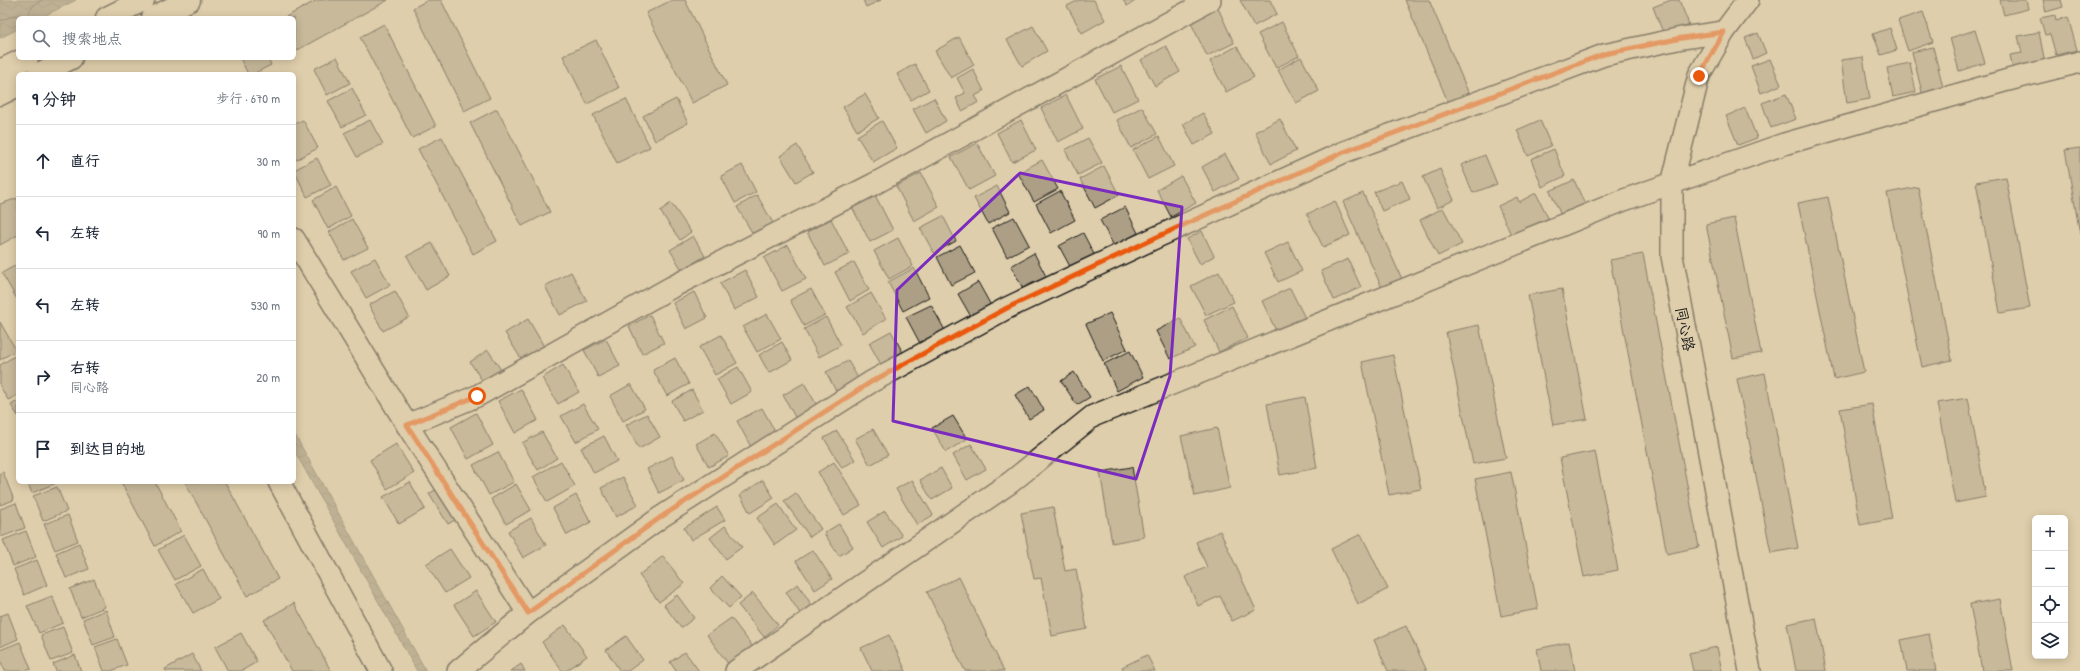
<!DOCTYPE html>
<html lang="zh">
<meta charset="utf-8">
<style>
:root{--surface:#fff;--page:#f6f6f7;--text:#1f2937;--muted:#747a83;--line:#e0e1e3}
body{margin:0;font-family:"Patrick Hand","LXGW WenKai TC",sans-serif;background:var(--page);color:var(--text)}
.controls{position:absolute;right:12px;bottom:12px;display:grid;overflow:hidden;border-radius:6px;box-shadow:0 2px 10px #0003}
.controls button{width:36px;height:36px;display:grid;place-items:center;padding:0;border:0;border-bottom:1px solid var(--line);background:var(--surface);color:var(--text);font:20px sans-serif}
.stop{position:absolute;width:12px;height:12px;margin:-9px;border:3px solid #ea580c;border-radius:50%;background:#fff}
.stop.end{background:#ea580c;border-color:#fff;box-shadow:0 1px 4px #0008}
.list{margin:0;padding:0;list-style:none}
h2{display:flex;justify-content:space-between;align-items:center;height:52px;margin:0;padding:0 16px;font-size:17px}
h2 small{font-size:13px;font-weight:400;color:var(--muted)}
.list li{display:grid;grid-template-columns:26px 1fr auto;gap:12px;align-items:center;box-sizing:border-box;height:72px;padding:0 16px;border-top:1px solid var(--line)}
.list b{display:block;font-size:15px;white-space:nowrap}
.list p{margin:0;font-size:13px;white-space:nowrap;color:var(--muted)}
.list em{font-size:13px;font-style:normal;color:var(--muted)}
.icon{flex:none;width:22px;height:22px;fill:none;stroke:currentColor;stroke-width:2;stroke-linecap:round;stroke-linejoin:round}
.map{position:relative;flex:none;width:2080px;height:671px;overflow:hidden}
.search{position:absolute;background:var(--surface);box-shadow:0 2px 10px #0003;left:16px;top:16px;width:280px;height:44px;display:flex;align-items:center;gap:10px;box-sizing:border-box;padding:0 14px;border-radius:6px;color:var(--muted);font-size:15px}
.panel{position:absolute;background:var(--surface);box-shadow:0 2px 10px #0003;left:16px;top:72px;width:280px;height:412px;border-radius:6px}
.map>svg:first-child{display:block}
</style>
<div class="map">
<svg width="2080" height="671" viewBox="0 0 2080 671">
<defs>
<pattern id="water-waves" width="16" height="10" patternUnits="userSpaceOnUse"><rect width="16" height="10" fill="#978d76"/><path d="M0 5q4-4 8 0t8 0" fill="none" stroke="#7a7260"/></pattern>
</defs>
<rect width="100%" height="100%" fill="#dfceab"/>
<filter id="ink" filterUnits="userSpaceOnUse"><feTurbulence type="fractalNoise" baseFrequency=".025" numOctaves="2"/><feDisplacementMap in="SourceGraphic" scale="8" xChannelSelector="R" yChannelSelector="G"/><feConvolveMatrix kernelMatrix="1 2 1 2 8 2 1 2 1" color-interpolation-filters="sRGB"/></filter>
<g filter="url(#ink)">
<g fill="url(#water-waves)" stroke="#666052">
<path d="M0,0h76l-36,18h-22v11l-18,9z"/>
<path d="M294,433l132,238h-9l-123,-221z"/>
</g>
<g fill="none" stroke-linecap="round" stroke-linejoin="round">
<path stroke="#4d4940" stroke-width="1" d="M0,21l15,-6 12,2 6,-11 9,-6"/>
</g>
<g fill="#ac9f85" stroke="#1c1c1c">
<path d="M317,0h71l-94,52v-34h-10z"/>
<path d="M428,0h13l49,98 -26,13 -51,-103z"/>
<path d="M672,0h13l42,85 -35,18 -46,-90z"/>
<path d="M863,0h18l-15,7z"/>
<path d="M1079,0h15l11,20 -23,13 -15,-27z"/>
<path d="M1123,0h14l-10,6z"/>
<path d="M1240,0h30l7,14 -23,12z"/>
<path d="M1405,0h24l40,94 -21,8z"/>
<path d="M1671,0h8l10,24 -25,11 -11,-28z"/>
<path d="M2000,0h26l2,9 -24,6z"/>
<path d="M2043,0h18l2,7 -17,5z"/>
<path d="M1218,8l16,35 -27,13 -17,-35z"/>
<path d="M1923,12l10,30 -25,9 -10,-31z"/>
<path d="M2055,15l1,6 12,-4 9,33 -21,5 -6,-21 -5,1 -5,-17z"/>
<path d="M1282,22l17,34 -23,12 -18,-34z"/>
<path d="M384,24l52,102 -24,12 -52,-101z"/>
<path d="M1033,26l14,25 -25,15 -15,-26z"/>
<path d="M1890,28l7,22 -16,5 -8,-21z"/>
<path d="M1975,30l10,33 -26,8 -9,-33z"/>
<path d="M2039,32l6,31 -32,7 -3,-15 12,-2 -4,-17z"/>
<path d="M1758,33l8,20 -13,6 -8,-21z"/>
<path d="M959,37l15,28 -23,13 -16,-27z"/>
<path d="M596,40l23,48 -32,16 -24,-48z"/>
<path d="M1166,46l14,26 -25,14 -14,-26z"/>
<path d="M1237,46l17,31 -28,15 -16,-31z"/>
<path d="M1933,47l11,44 -21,5 -11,-44z"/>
<path d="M337,57l13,26 -23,12 -13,-26z"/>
<path d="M1301,57l18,34 -23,12 -18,-33z"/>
<path d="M1863,57l7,42 -23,4 -6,-43z"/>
<path d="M240,58h28l3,7 -18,9h-5z"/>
<path d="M1770,59l11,26 -20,8 -10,-27z"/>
<path d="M1910,63l6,29 -23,5 -6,-29z"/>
<path d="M915,64l14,26 -18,10 -14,-26z"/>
<path d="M1121,66l17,33 -26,13 -17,-33z"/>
<path d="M973,69l11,22 -9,5 4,6 -17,9 -6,-13 9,-5 -8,-15z"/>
<path d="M352,88l14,27 -24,12 -14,-26z"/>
<path d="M865,94l14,24 -22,13 -14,-24z"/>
<path d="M1786,94l10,25 -25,9 -9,-25z"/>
<path d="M1066,95l17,34 -25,13 -17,-34z"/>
<path d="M934,98l12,23 -20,12 -13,-24z"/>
<path d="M626,99l24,48 -33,16 -24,-48z"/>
<path d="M676,99l12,24 -33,18 -12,-25z"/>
<path d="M1142,107l15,27 -26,14 -14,-28z"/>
<path d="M1745,108l12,30 -19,7 -12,-29z"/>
<path d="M497,109l53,103 -28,14 -52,-103z"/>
<path d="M1203,113l12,21 -21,11 -11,-21z"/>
<path d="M1280,119l16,32 -25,13 -16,-32z"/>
<path d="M303,120l15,28 -24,13v-37z"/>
<path d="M370,120l13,24 -26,13 -13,-24z"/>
<path d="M1021,120l15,30 -24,12 -15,-29z"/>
<path d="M1540,120l11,26 -23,10 -11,-26z"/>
<path d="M882,121l15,27 -24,14 -16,-26z"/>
<path d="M1159,136l15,30 -26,13 -15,-29z"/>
<path d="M442,137l55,104 -24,13 -55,-105z"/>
<path d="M1088,138l14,25 -24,12 -13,-25z"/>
<path d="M977,143l18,33 -26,14 -18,-33z"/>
<path d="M797,145l16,27 -17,10 -16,-26z"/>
<path d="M2080,148v86l-15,-84z"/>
<path d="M1554,149l11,27 -23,11 -11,-28z"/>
<path d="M1225,154l14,25 -24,13 -13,-25z"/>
<path d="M1485,155l12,29 -24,9 -12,-28z"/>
<path d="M317,158l14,27 -24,12 -13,-27z"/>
<path d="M1042,160l16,29 -24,13 -16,-29z"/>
<path d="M742,165l14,27 -21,11 -14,-27z"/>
<path d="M1104,166l15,29 -24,13 -15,-29z"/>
<path d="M1440,169l14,31 -17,8 -14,-31z"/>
<path d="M921,173l18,34 -25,14 -18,-35z"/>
<path d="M1181,176l15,27 -25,14 -14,-27z"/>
<path d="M2006,177l24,131 -30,5 -24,-131z"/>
<path d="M1574,180l14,31 -24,11 -14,-31z"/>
<path d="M1402,181l8,18 -28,12 -8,-19z"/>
<path d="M997,186l13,26 -22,12 -14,-26z"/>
<path d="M336,187l15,29 -23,13 -15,-29z"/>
<path d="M1918,187l34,173 -30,7 -35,-174z"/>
<path d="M1060,191l15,29 -24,13 -15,-29z"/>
<path d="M1363,193l39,86 -20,9 -39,-86z"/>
<path d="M1536,193l15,31 -39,13 -14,-31 19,-9 2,5z"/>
<path d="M757,195l16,28 -20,11 -16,-27z"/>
<path d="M875,195l18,35 -23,12 -18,-35z"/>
<path d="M1828,197l36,175 -30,7 -36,-176z"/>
<path d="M18,198v37l-18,10v-41z"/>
<path d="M1335,201l15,34 -27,12 -16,-33z"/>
<path d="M671,203l20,29 -11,8 -20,-29z"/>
<path d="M1125,207l13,26 -24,13 -14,-26z"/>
<path d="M1443,208l19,36 -24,12 -18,-36z"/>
<path d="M943,216l13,25 -22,12 -14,-25z"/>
<path d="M1014,217l15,28 -22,12 -15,-29z"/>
<path d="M1734,218l27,135 -28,5 -27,-134z"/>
<path d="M352,219l16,29 -24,12 -15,-28z"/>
<path d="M831,219l18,35 -24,12 -18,-34z"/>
<path d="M1202,231l12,25 -14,8 -13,-25z"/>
<path d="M1083,233l14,27 -24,12 -14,-26z"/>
<path d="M693,236l12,20 -23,14 -12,-20z"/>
<path d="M898,238l15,28 -24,13 -15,-28z"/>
<path d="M1288,242l14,29 -24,11 -14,-29z"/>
<path d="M432,243l18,33 -24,14 -19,-34z"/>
<path d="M788,245l18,34 -24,12 -18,-33z"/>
<path d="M960,245l15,28 -24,12 -14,-28z"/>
<path d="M1034,253l16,31 -23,12 -16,-30z"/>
<path d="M1643,254l56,293 -32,7 -57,-294z"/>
<path d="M375,258l15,27 -24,13 -15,-27z"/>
<path d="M1348,259l13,28 -27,13 -13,-29z"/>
<path d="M854,262l15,28 -19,11 -15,-29z"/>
<path d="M18,264v37l-16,-28z"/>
<path d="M914,268l15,29 -26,14 -15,-29z"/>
<path d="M745,270l14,27 -25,13 -14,-27z"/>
<path d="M571,272l16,29 -27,14 -15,-29z"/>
<path d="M1219,272l15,30 -28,13 -15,-29z"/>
<path d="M978,282l16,29 -20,11 -16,-28z"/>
<path d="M1290,288l15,30 -29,13 -14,-30z"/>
<path d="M811,289l14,26 -21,11 -14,-26z"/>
<path d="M1562,289l25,130 -34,6 -25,-130z"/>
<path d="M395,291l14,26 -26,14 -14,-26z"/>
<path d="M694,292l13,26 -21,11 -13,-26z"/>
<path d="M871,293l15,26 -23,14 -16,-26z"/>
<path d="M931,305l16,29 -25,13 -16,-30z"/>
<path d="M1232,306l16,32 -29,14 -15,-32z"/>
<path d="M1110,313l17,36 -24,12 -17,-37z"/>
<path d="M767,314l14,25 -24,13 -14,-25z"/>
<path d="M650,315l14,28 -22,11 -13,-28z"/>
<path d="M826,317l15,28 -22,12 -15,-28z"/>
<path d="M1180,318l15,29 -25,12 -14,-28z"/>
<path d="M528,319l17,29 -22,14 -18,-29z"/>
<path d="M0,322l16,28 -16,10z"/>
<path d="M1479,325l27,133 -33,6 -27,-132z"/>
<path d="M891,331l15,27 -22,12 -15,-27z"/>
<path d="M721,335l16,28 -22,12 -16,-28z"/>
<path d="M606,339l14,27 -22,11 -14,-27z"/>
<path d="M782,342l10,18 -23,13 -10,-18z"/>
<path d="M488,350l17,26 -18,12 -17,-26z"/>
<path d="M1130,351l13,26 -26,14 -13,-27z"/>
<path d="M18,354v41l-10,5 -8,-14v-21z"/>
<path d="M1393,355l28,134 -32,6 -27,-133z"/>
<path d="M675,358l14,26 -22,12 -14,-26z"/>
<path d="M848,361l13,22 -23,12 -12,-23z"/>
<path d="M563,365l16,27 -21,12 -16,-26z"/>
<path d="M738,367l14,25 -21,12 -14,-25z"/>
<path d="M1074,372l16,25 -13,8 -16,-24z"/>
<path d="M1765,373l33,175 -27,5 -34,-174z"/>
<path d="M804,383l14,24 -22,12 -13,-24z"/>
<path d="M631,384l14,25 -22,12 -13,-25z"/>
<path d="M1030,386l14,24 -15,9 -14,-24z"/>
<path d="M521,389l17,31 -23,13 -17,-32z"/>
<path d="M692,390l11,20 -20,11 -11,-20z"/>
<path d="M1305,397l12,71 -37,7 -13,-71z"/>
<path d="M1968,398l18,99 -31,6 -18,-100z"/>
<path d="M18,401v15l-7,-11z"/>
<path d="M583,404l15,25 -22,13 -15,-26z"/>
<path d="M1872,404l20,115 -32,6 -20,-116z"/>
<path d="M762,408l14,25 -25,14 -14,-26z"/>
<path d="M476,413l17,32 -25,14 -17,-32z"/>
<path d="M647,414l13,23 -21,12 -13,-24z"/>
<path d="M953,416l14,23 -21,13 -14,-24z"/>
<path d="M1217,428l13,60 -35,8 -14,-60z"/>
<path d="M873,429l15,26 -18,10 -15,-26z"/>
<path d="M837,431l18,29 -13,8 -18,-30z"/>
<path d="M542,432l15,26 -19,12 -16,-27z"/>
<path d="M715,433l14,23 -20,11 -13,-23z"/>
<path d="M604,436l13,25 -23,12 -13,-25z"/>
<path d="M396,444l18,29 -27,16 -17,-29z"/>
<path d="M971,444l15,25 -19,11 -14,-25z"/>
<path d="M1595,451l23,119 -34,7 -24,-119z"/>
<path d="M498,452l16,30 -25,13 -16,-30z"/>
<path d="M672,456l12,24 -25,13 -12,-24z"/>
<path d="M561,461l14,25 -28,16 -14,-25z"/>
<path d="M834,462l27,43 -17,10 -26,-43z"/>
<path d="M1132,467l12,70 -32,6 -12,-71z"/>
<path d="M941,468l11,20 -20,12 -12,-20z"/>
<path d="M3,472l11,28 -14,5v-32z"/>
<path d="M1511,472l27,137 -37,7 -26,-137z"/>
<path d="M623,477l15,28 -22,12 -15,-29z"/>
<path d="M763,480l11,18 -24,15 -10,-18z"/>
<path d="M912,480l21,35 -16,10 -21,-36z"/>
<path d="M27,482h28l1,1 -24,10z"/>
<path d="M121,482h34l26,49 -26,15z"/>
<path d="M185,482h40l53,97 -31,17z"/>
<path d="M410,482l15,27 -26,15 -16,-27z"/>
<path d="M516,484l15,26 -25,14 -15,-25z"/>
<path d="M441,486l19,31 -12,7 -19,-30z"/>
<path d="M57,487l10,24 -24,10 -10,-25z"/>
<path d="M796,493l25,36 -11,8 -26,-36z"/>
<path d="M576,495l15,27 -24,13 -14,-27z"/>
<path d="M16,503l9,25 -24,9 -1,-28z"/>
<path d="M778,504l18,26 -21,15 -18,-27z"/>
<path d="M717,507l8,13 -34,20 -7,-12z"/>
<path d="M1053,507l12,64 11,-2 11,60 -35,7 -11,-58 -7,1 -13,-66z"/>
<path d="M885,511l17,25 -19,12 -16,-26z"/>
<path d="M68,515l10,26 -23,9 -11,-26z"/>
<path d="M531,518l15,27 -23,13 -15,-27z"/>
<path d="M839,524l14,23 -14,9 -15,-23z"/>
<path d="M725,526l17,21 -16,12 -16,-21z"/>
<path d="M26,531l10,26 -23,9 -10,-26z"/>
<path d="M1220,531l36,79 -24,11 -12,-25 -22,10 -13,-29 22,-10 -11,-25z"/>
<path d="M1361,534l27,55 -30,15 -27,-55z"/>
<path d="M184,535l17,31 -26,14 -17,-30z"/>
<path d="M79,543l10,26 -23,9 -10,-25z"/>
<path d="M450,549l19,29 -24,15 -19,-29z"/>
<path d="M813,550l19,29 -17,11 -19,-29z"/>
<path d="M663,556l21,28 -25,18 -20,-27z"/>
<path d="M37,560l10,25 -23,10 -10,-26z"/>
<path d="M203,569l16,30 -26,14 -17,-29z"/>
<path d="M722,576l19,21 -12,11 -19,-20z"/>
<path d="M959,577l45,94h-39l-38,-79z"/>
<path d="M94,579l11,28 -24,10 -11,-28z"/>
<path d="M798,584l15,23 -12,8 -15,-23z"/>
<path d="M476,591l20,31 -22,14 -20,-31z"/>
<path d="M753,593l25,32 -14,12 -26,-32z"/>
<path d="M677,595l17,23 -13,10 -17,-23z"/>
<path d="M52,596l11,27 -24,10 -12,-27z"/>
<path d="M2000,599l13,72h-31l-12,-67z"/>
<path d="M294,603l37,68h-39l-28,-51z"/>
<path d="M106,610l9,27 -22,8 -10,-26z"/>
<path d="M8,613l10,26 -18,8v-31z"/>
<path d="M731,618l22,29 -24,18 -22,-30z"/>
<path d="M1816,618l10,53h-30l-9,-47z"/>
<path d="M565,625l22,31 -21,15h-4l-20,-29z"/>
<path d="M1406,626l21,45h-39l-14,-31z"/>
<path d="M63,627l10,26 -22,8 -10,-26z"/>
<path d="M241,633l16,29 -16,9h-13l-13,-24z"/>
<path d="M1929,634l7,37h-29l-6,-31z"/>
<path d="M889,635l17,36h-34l-11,-23z"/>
<path d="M626,636l17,24 -15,11h-8l-14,-21z"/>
<path d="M117,639l10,26 -16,6h-7l-9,-24z"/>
<path d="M20,642l11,27 -6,2h-20l-5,-11v-10z"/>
<path d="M1569,642l6,29h-34l-4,-22z"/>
<path d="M1717,647l5,24h-29l-4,-18z"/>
<path d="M685,652l14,19h-23l-6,-9z"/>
<path d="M192,654l9,17h-35l-1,-2z"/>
<path d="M75,655l6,16h-25l-3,-7z"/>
<path d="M1147,655l8,16h-31l-2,-4z"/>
<path d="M521,664l4,7h-14z"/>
</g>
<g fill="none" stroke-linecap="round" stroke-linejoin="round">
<g stroke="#1c1c1c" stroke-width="24">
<g id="minor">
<path d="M1748,0l-24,32 -25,43 -27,109v72l78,415"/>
<path d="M294,239l113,186 121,188"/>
<path d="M407,425l70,-29 195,-109 202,-103 336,-184"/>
<path d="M279,482l102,189"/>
<path d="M458,671l70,-58 133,-96 210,-135 136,-74 150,-71 187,-85 260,-97 78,-17 42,-6"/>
<path d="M736,671l275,-189 82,-66 531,-216 160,-56 224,-64 72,-18"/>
</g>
</g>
<g stroke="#1c1c1c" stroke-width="25">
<g id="major">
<path d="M107,18l36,-18"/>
<path d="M153,18l36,-18"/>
<path d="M0,71l27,-13"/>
<path d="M39,74l32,-16"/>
<path d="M0,94l18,-9"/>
</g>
</g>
<use href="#minor" stroke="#dfceab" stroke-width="21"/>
<use href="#major" stroke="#dfceab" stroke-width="22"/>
</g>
</g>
<g fill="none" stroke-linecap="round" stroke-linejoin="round" filter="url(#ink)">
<path stroke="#ea580c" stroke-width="5" d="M477,396l-70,29 121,188 133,-96 210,-135 136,-74 150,-71 187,-85 260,-98 78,-16 42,-6 -25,44"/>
</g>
<path d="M0 0H2080V671H0ZM1020,173l162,34 -12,169 -34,103 -243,-58 4,-131z" fill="#dfceab" fill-opacity=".55" fill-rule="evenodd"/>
<path fill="none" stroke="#7b2cbf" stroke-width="3" stroke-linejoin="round" d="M1020,173l162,34 -12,169 -34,103 -243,-58 4,-131z"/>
<g text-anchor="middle" stroke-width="3" stroke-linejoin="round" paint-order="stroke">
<g font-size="15" fill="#1c1c1c" stroke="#dfceab">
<text transform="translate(1685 329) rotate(79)" y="5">同心路</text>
</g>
</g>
</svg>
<div class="controls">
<button>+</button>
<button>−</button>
<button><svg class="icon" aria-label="locate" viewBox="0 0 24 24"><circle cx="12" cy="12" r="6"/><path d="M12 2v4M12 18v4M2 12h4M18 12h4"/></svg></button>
<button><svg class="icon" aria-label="layers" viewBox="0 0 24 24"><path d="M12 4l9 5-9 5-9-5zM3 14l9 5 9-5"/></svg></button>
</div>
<div class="stop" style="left:477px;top:396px"></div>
<div class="stop end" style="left:1699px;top:76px"></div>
<div class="search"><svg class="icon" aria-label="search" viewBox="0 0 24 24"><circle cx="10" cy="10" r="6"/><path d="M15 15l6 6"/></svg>搜索地点</div>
<section class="panel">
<h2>9 分钟<small>步行 · 670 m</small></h2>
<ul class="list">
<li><svg class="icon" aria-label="ahead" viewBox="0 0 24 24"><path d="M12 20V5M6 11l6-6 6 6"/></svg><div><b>直行</b></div><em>30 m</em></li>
<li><svg class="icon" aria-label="left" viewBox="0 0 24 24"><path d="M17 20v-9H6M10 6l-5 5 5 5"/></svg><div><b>左转</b></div><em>90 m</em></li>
<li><svg class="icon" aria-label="left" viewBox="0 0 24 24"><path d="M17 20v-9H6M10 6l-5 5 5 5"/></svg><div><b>左转</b></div><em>530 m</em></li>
<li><svg class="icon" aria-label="right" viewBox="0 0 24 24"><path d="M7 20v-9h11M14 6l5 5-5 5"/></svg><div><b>右转</b><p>同心路</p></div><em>20 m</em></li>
<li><svg class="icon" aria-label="arrive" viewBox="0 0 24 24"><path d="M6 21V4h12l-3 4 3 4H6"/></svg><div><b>到达目的地</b></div></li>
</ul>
</section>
</div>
